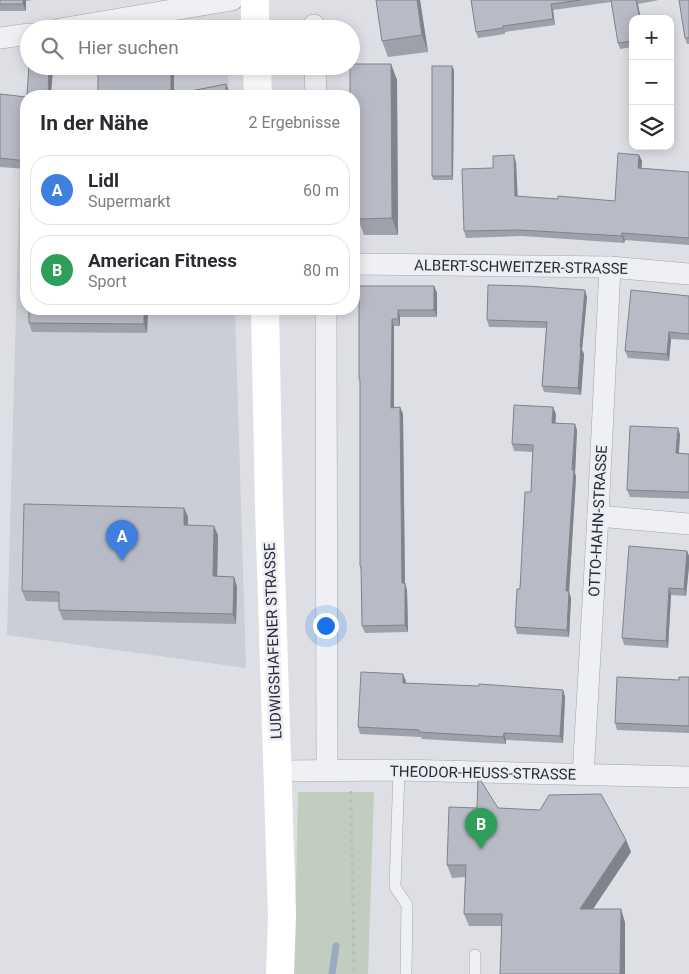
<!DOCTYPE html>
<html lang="de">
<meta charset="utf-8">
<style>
:root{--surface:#fff;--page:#f7f7f7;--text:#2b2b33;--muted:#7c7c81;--line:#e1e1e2;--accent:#0f766e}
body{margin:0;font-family:Roboto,sans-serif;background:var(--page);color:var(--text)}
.controls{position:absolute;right:15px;top:15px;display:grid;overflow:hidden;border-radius:10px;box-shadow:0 2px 12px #0003}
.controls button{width:45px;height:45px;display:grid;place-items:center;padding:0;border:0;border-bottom:1px solid var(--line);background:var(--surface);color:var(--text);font:25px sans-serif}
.you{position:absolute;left:325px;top:625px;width:18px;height:18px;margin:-12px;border:4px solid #fff;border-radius:50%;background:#1a73e8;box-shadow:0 0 0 8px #1a73e833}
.badge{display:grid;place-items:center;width:32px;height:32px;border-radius:50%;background:var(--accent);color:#fff;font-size:16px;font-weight:700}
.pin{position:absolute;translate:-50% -41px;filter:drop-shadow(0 1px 2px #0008)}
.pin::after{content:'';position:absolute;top:26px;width:18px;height:15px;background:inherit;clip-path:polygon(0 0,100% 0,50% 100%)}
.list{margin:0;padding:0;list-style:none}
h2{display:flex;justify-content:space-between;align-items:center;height:65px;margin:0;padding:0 20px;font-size:21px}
h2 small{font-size:16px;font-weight:400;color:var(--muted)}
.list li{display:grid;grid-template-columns:32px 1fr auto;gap:15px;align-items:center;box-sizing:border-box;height:70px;margin:0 10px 10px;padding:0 10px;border:1px solid var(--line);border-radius:20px}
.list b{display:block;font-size:19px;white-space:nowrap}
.list p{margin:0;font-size:16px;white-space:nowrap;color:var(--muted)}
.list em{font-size:16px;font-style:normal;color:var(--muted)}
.icon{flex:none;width:28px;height:28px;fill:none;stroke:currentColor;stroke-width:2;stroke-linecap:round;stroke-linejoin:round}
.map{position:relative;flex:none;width:689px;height:974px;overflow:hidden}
.search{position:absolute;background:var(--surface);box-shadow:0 2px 12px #0003;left:20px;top:20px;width:340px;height:55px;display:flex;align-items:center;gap:12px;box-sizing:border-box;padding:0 18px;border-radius:28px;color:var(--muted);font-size:19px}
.panel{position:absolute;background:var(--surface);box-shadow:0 2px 12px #0003;left:20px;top:90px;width:340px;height:225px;border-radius:20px}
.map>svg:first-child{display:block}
</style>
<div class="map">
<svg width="689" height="974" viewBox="0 0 689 974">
<rect width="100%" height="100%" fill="#dddfe5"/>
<g fill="#ccced6">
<path d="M159,66h69l1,30h-71z"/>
<path d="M19,202h7v107h209l11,359 -239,-33z"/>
</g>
<path fill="#c1cebf" d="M298,792h76l-6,182h-78l5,-43z"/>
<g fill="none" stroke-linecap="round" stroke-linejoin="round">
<path stroke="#9ca9c2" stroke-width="7" d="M332,974l4,-28"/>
<g stroke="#a3a6ae" stroke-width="12">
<g id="service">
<path d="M399,770l-4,117 12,18 -1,69"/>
<path d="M475,974v-19"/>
</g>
</g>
<g stroke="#a3a6ae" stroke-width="22">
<g id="minor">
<path d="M314,25v4"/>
<path d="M60,29l172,-29"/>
<path d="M0,38l29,-4"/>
<path d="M315,66l1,30"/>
<path d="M354,264l256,3 79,7"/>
<path d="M326,309l1,461"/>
<path d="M598,516l91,8"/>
<path d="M278,771l121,-1 290,7"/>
<path d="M583,775l15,-259 12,-249"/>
</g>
</g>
<path stroke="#bbbdc4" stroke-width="3" stroke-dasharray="4 4" stroke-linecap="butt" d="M351,791l3,183"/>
<use href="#service" stroke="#eff0f4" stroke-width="11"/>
<use href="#minor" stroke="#eff0f4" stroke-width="21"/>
<g stroke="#fff" stroke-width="28">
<path d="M255,0v29"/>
<path d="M257,66l1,30"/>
<path d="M265,309l4,198 13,409 -2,58"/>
</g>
</g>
<g fill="#9ea1a9">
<path d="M0,0h33l-7,1v10h-26z"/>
<path d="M376,0h44l8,52 -40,5 -6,-16z"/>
<path d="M471,0h188l-21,4 -5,15v28l-13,2 -2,-6 -7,-41 -58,8 2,15 -50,7v2l-27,4 -2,-6z"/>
<path d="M689,0v44h-2l-2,-6z"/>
<path d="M391,64l6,16 1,155h-34l-6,-16v-38h-2l-2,-7v-78z"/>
<path d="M452,66l2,4 -1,110h-20l-1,-4z"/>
<path d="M0,94l26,3v72l-26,-2z"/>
<path d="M639,155l3,6 -1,7 48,4v73l-64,-5 -1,3 -102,-7 -56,2 -2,-7 29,-63 23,-6 1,35 41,2 57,2z"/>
<path d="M359,286h75l3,7v24h-37v9h-6v81h6l3,7 2,169 2,7 1,42 -43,1 -3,-7 -1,-56 -1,-4v-183l-1,-4z"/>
<path d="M689,296v44l-18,-1 -2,22 -41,-3 -3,-7z"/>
<path d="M587,297l-5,53 2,4 -3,41 -37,-3 -2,-6 4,-58 -57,-1 -2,-7z"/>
<path d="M29,309h119l-1,24 -115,-1 -3,-9z"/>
<path d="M556,414l-1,9 22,7 -2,43 1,4 -7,115 2,6 -2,39 -52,-3 -2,-7 16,-135 2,-40 -19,-1 -2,-7z"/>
<path d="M680,434l-1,19 10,1v45l-59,-2 -3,-7z"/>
<path d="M184,508l4,9v8l30,10 -1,41 17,1 3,10 -1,37 -173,-4 -4,-10v-8l-33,-1 -4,-10z"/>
<path d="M687,551l2,5v10l-3,30 -15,-1 -3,53 -44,-3 -2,-7z"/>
<path d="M689,677v56l-72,-3 -2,-7 64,-43z"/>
<path d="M406,681l-1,2 158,7 2,7 -2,46 -57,-3v4l-84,-5 -1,-2 -61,-3 -2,-7z"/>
<path d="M498,808l128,32 5,12 -38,57 32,13 -123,4h-33l-5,-12 1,-37 -13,1 -5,-13z"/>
</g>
<g fill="#81838a">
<path d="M23,0h3v11l-3,-7z"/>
<path d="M417,0h3l8,52 -6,-17z"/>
<path d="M636,0l2,4 3,15h-1z"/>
<path d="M551,4l2,6 2,15 -2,-6z"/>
<path d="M391,64l6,16 1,155 -6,-17z"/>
<path d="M49,66h3l1,2 -2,28h-3z"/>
<path d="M452,66l2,4 -1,110 -1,-4z"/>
<path d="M171,67l3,9v20l-3,-1z"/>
<path d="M226,84l3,8v4h-3z"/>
<path d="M514,155l2,7 2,41 -3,-7z"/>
<path d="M639,155l3,6 -1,14 -3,-7z"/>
<path d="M622,233l3,7 -1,3 -2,-7z"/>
<path d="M434,286l3,7v24l-3,-7z"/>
<path d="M585,290l2,7 -5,53 2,4 -3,41 -3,-7 2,-41z"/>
<path d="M144,309h4l-1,24 -3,-9z"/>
<path d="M398,310l2,7v9l-2,-7z"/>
<path d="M392,319l2,7v88l-3,-6z"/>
<path d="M669,332l2,7 -2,22 -2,-7z"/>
<path d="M400,407l3,7 2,176 -3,-7z"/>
<path d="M553,407l3,7 -1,16 -3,-7z"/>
<path d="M575,424l2,6 -2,43 1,4 -7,115 2,6 -2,39 -2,-7 -1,-39z"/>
<path d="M678,428l2,6 -2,26 -2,-7z"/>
<path d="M184,508l4,9 -1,18 -3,-10z"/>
<path d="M214,526l4,9 -1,51 -4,-10z"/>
<path d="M687,551l2,5v10l-3,30 -2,-7z"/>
<path d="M234,577l3,10 -1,37 -3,-10z"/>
<path d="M405,583l2,7 1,42 -3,-7z"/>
<path d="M669,588l2,7 -3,53 -2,-7z"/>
<path d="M403,674l3,7 -1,9 -2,-7z"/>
<path d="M563,690l2,7 -2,46 -3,-7z"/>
<path d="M504,733l2,7v4l-3,-7z"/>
<path d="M626,840l5,12 -46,69 -5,-12z"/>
<path d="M621,909l4,13v52h-5z"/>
</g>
<g fill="#b8bbc5" stroke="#81838a">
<rect x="0" y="0" width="23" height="4"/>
<path d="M376,0h41l5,35 -40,6z"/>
<path d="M471,0h110l-30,4 2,15 -50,7v2l-27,4z"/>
<path d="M611,0h25l4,19h-7v22l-15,2z"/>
<path d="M679,0h10v38h-4z"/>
<path d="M29,64v2h20l-1,30h-21z"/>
<path d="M351,64h40l1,154 -34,1v-55h-4v-68h-4v-30h1z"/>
<path d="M98,66h66l1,1h6v28l55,-11v12h-128z"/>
<rect x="432" y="66" width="20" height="110"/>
<path d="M0,94l26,3v64l-26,-3z"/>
<path d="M618,153l21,2 -1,13 51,4v66l-67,-5v3l-102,-6 -56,1 -2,-62 31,-1v-12l21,-1 1,41 43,3v-3l57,5z"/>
<path d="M488,285l38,1 59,4 -5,57h1l-3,41 -36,-2 5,-64 -60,-2z"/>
<path d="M359,286h75v24h-36v9h-6l-1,89 9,-1 2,176h3v42l-43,1 -1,-60h-1v-187h-1z"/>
<path d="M631,290l58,6v38l-20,-2 -2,22 -42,-3z"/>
<path d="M29,309h115v15l-115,-1z"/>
<path d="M514,405l39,2 -1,16 23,1 -3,46h2l-8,121h3l-2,39 -52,-3 2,-38h3l5,-97h6l2,-47 -21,-1z"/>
<path d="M630,426l48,2 -2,25 13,1v38l-62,-2z"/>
<path d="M24,504l160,4v17l30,1 -1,50 21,1 -1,37 -174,-4v-18l-37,-1z"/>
<path d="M629,546l58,5 -3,38 -15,-1 -3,53 -44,-3z"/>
<path d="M361,672l42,2v9l76,3v-2l84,6 -3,46 -56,-3 -1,4 -84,-5v-2l-61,-3z"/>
<path d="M617,677l62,3v-3h10v49l-74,-3z"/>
<path d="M478,776l20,32 42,2 9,-15 52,-1 25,46 -46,69h41l-1,65h-120l2,-60h-38l2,-49h-19l2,-58 28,1z"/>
</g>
<g text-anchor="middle" stroke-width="5" stroke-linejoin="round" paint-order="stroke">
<g font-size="15" fill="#282c3a" stroke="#eceef3">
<text transform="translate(521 267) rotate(1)" y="5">ALBERT-SCHWEITZER-STRASSE</text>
<text transform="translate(598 521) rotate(-87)" y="5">OTTO-HAHN-STRASSE</text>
<text transform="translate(273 641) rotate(-92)" y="5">LUDWIGSHAFENER STRASSE</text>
<text transform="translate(483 773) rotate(1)" y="5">THEODOR-HEUSS-STRASSE</text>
</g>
</g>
</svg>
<div class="controls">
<button>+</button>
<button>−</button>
<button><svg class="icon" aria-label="layers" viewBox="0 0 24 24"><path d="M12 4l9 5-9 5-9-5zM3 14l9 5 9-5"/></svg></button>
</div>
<div class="you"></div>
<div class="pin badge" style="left:122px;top:561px;background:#3f7fe0">A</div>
<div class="pin badge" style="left:481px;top:849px;background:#2e9e5b">B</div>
<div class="search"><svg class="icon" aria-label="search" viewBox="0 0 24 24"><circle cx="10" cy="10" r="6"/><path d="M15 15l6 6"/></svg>Hier suchen</div>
<section class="panel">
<h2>In der Nähe<small>2 Ergebnisse</small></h2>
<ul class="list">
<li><span class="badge" style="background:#3f7fe0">A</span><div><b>Lidl</b><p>Supermarkt</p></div><em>60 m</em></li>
<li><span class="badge" style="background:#2e9e5b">B</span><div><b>American Fitness</b><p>Sport</p></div><em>80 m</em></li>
</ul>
</section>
</div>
